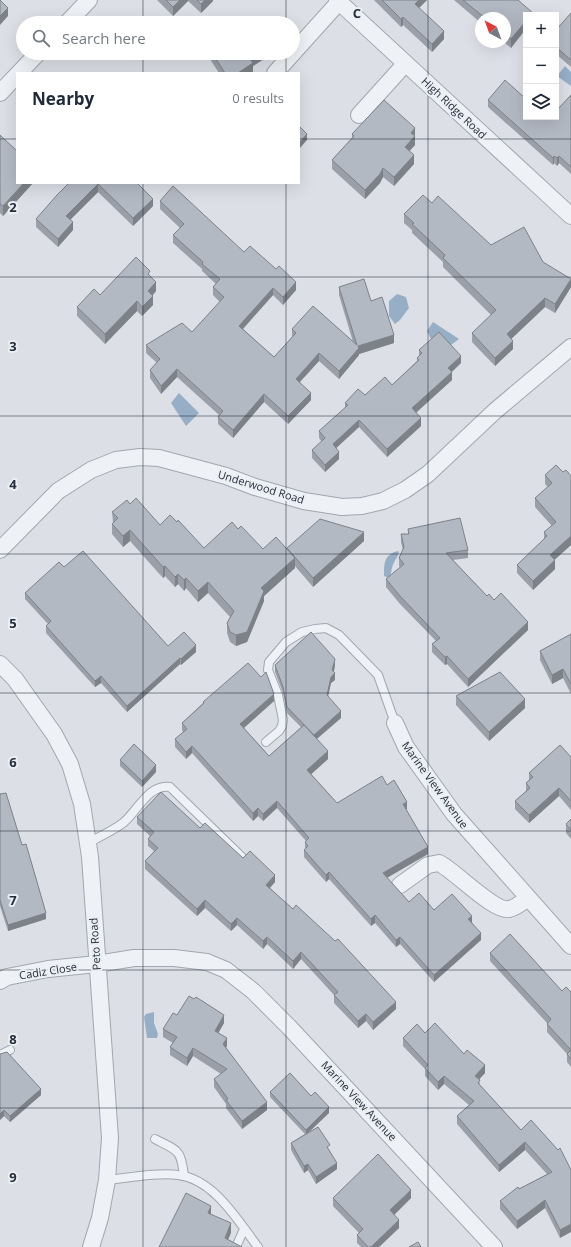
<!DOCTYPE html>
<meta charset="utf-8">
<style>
:root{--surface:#fff;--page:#f2f2f3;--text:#1f2937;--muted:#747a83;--line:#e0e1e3}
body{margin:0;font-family:"Open Sans",sans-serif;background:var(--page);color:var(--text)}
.controls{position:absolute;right:12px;top:12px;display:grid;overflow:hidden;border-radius:0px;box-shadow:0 4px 16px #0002}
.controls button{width:36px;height:36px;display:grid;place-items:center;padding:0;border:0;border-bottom:1px solid var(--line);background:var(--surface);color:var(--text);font:20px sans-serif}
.compass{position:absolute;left:475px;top:12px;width:36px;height:36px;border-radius:50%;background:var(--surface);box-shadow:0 4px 16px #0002;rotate:319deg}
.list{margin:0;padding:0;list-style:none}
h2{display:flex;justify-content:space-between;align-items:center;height:52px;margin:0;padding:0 16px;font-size:17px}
h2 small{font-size:13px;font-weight:400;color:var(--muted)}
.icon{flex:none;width:22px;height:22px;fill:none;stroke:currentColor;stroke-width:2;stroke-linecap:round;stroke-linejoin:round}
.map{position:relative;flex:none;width:571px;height:1247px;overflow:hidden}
.search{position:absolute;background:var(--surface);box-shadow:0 4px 16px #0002;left:16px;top:16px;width:284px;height:44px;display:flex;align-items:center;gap:10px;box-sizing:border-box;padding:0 14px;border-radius:22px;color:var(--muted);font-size:15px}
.panel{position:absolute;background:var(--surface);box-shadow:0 4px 16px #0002;left:16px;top:72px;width:284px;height:112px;border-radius:0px}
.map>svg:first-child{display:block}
</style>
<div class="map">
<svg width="571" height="1247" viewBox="0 0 571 1247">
<rect width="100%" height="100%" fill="#dce0e6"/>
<g fill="#96afc7">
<path d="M565,66l6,6v14l-14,-10z"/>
<path d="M397,294l9,3 3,11 -9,12 -5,4 -6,-8v-15z"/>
<path d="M433,322l26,17 -8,6 -12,-7 -7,3 -5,-10z"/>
<path d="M179,393l20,20 -13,13 -15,-23z"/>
<path d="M398,551l1,1c-2,7 -4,7 -6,13 -2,4 -1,8 -4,13l-5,-2c0,-12 0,-22 14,-25z"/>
<path d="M154,1012v11l4,11 -1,4h-10l-3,-21 2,-3z"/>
</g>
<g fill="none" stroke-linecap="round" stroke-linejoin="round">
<g stroke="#a1a7b0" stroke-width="10">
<g id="lane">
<path d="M266,742l13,-11 3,-5 1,-6 -5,-25 -10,-25 1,-8 17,-20 16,-10 13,-3 11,-1 13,7 39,40 17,48"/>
<path d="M88,843c11,-6 24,-12 35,-20 14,-11 25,-39 47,-36l73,71"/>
<path d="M0,1055l10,-5"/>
<path d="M155,1139c23,12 26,10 29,37"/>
<path d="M107,1180c21,-2 50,-8 71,-5 36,4 60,46 80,72"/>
<path d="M236,1247l8,-18"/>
</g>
</g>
<g stroke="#a1a7b0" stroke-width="18">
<g id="street">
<path d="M337,0l234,216"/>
<path d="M67,23l22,-23"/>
<path d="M293,53l46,-51"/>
<path d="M19,73l19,-20"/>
<path d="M275,73l18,-20"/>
<path d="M0,93l17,-18"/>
<path d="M359,115l46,-51"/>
<path d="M0,550l58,-59 33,-21 25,-10 24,-3 19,1 67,18 29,11 49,14 38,6 20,-1 21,-5 22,-11 23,-16 67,-63 76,-64"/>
<path d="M0,664l15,15 39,55 16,30 12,40 8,53 20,281 -3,42 -7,38 -9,29"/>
<path d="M395,723l11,24 48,67 117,132"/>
<path d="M400,885l28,-20 11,-2c16,8 55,49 70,46 7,-1 13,-7 19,-11"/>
<path d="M0,981l7,-4 41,-8 49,-5 37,-6h40l33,4 19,8 27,21 36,36 205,220"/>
</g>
</g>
<use href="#lane" stroke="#eef1f5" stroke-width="8"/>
<use href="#street" stroke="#eef1f5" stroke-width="16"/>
</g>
<g fill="#9a9fa8">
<path d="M157,0h56v1l-12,12 -13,-12 -15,15z"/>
<path d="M374,0h53l-8,8 25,31 -12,13 -29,-27 -2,2z"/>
<path d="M454,0h64l15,15 -22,33 -7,-6h1v-24h-24v5z"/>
<path d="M571,13v54l-15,-13v-24z"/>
<path d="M170,53h10l-5,5z"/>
<path d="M206,53h58v6l-11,7v7h-34z"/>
<path d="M571,95v79l-12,-11 -2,3 -3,-3 -1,2 -65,-58v-7l61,19z"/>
<path d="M415,128v17l-6,6 5,13 -20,22 -11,-9 -3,6 -15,16 -33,-30v-9l20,-22v-4z"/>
<path d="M0,135l17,48h16l-30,33 -3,-3z"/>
<path d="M69,183h68l16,23 -20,20 -35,-34 -28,28 3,10 -15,17 -22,-20v-8z"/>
<path d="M160,201l84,51 52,38 -13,15 -10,-10 -30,34 31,28 18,-20v-8l61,13 -14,-47v-8l32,14 23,42 -35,11v1l-20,24 -20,-18 -19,21 11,18 -23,24 -24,-22 -31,36 -15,-14v-7l1,-2 -42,-38 -16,17 -11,-16v-8l7,-7 -11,-10v-8l46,-13 28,-30 -7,-7v-8l3,-3 -14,-13v-2l-29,-26v-8l7,-7 -20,-19z"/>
<path d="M432,203l59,42 52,17 28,25 -16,26 -10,-6 -34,32 2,10 -18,17 -23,-24v-9l19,-18 -48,-48v-5l-31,-29v-3l-8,-7v-9z"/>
<path d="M150,276l6,15 -3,4v10l-11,11 -5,-5 -32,33 -28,-28v-9l23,-12z"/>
<path d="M419,350l42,13 -9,9v8l-36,33 5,13 -34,31 -28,-30 -23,21 3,11 -14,13 -13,-14v-8l10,-8 -3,-4v-7l26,-23v-5l47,-18 25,-24v-3l2,-1z"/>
<path d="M563,472l8,4v69l-17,15 1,9 -22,21 -16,-17v-8l27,-26v-7l8,-6 -17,-19v-9l13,-11 -3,-3v-9z"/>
<path d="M130,504l30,21 17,-3 27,26 34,-19 25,20h24l77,-8 -51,46 -18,-21v2l-31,28v5l-17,41 -11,4 -6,-4 -3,-9v-10l3,-6 -22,-24 -10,9 -12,-14 -2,3 -6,-7 -3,3 -10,-11 -2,2 -33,-37 -7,6 -11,-13v-10l1,-1 -1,-11z"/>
<path d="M408,529l60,21v8l-15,2 34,36 7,4 34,30 -60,57 -21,-23 -2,1 -13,-13v-8l4,-3 -36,-37 -14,-17v-8l14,-12 -1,-1v-8l4,-8 -2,-8v-8h7z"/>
<path d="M64,567l104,79 28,6 -15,13 -1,-1 -53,48 -26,-29 -6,4 -49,-54v-7l2,-2 -23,-25v-6z"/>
<path d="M571,634v60l-8,-16 -11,6 -12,-24v-9z"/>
<path d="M275,665h60l-1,6 1,9 -4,3 -3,13 13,22 -24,21 11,20 -17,15 26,29 50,-18 20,24 -1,1 22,44 -41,24 22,24 63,20 9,18 -47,42 -34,-38 -4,3 -21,-24 -4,3 -42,-47 -3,3 -22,-25v-7l1,-1v-7l1,-1 -29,-33 -14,13 -5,-5 -5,5 -61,-68 -6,6 -11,-12v-8l8,-7 -1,-2v-7l21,-20v-1l71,-1 -30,27 25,28 32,-29 -14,-14 -4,-20 -8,-21z"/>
<path d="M456,696l69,12 -36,33 -33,-36z"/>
<path d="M571,757v53l-12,-14 -30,27 -14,-14v-8l11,-10v-8l3,-3v-7z"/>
<path d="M120,760l36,12 -14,15 -22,-21z"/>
<path d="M0,794l22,51 24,74 -38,12 -8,-25z"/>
<path d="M137,817l63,11 75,54 -5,6 126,121 -23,21 -7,-9 -8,7 -24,-25v-8l-33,-36 -8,10 -26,-25 -4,5 -26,-24 -6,6 -26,-23 -8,8 -52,-47v-8l9,-10 -6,-5v-7l2,-3 -13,-12z"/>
<path d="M571,819v20l-5,-6v-9z"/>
<path d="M490,953l72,38 9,1v75l-4,-5v-8l-20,-22v-9l-57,-62z"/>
<path d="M177,1015l47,8 -6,10 9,13 -1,1 41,63 -25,19 -16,-21v-4l-12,-17v-8l7,-5 -28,-18 -6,10 -17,-11v-8l3,-4 -10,-6v-8z"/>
<path d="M425,1033l39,21 21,19 -6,6 1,6 41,45 50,40 -11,68 -15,-30 -28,21 -17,-20v-8l19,-12 28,-15 -22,-24 -26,22 -42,-48v-8l12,-11 -25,-21 -6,6 -13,-14v-7l-22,-23v-8z"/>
<path d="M0,1054l41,41 -31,27 -6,-6 -4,4z"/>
<path d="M270,1092l41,4 18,17 -21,19 22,19 7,18 -21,15 -8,-14 -4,3 -13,-23v-7l14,-9 -35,-37z"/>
<path d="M333,1198h78l-17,17 5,13 -20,19h-18l-4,-4v-8l2,-2 -26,-27z"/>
</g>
<g fill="#7d8288">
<path d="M180,0h8v1l-15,15v-9z"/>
<path d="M205,0h8v1l-12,12v-9z"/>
<path d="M419,0h8l-12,12v-8z"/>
<path d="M8,8v8l-8,9v-9z"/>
<path d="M403,17v8l-2,2v-8z"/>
<path d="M526,21v8l-15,19v-9z"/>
<path d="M444,31v8l-12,13v-8z"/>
<path d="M177,53h3l-5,5v-3z"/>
<path d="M258,53h6v6l-11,7v7h-15l12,-14z"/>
<path d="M415,128v17l-10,11v-9l6,-14z"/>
<path d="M307,134v6l-8,9v-6z"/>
<path d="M414,155v9l-20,22v-9z"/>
<path d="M554,156v7l-1,2v-7z"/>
<path d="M559,156v7l-2,3v-8z"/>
<path d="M383,168v9l-3,6 -15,16v-9z"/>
<path d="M24,183h9l-30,33v-10z"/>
<path d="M98,184v8l-32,32v-8z"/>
<path d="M153,199v7l-20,20v-8z"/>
<path d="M73,222v8l-15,17v-8z"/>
<path d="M571,279v8l-16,26v-9z"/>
<path d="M156,282v9l-8,9v-9z"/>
<path d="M296,282v8l-13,15v-8z"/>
<path d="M273,288v7l-34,38v-7z"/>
<path d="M153,296v9l-11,11v-9z"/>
<path d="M545,298v9l-38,36v-9z"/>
<path d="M137,301v10l-32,33v-10z"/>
<path d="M394,335v8l-35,11v1l-20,24v-8l19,-25z"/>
<path d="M513,341v8l-18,17v-8z"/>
<path d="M319,353v8l-23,25v-7z"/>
<path d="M461,356v7l-13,12v-7z"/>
<path d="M177,369v8l-16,17v-8z"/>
<path d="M452,372v8l-40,36v-8z"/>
<path d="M311,393v7l-23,24v-8z"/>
<path d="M264,394v8l-31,36v-8z"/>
<path d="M421,418v8l-34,31v-8z"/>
<path d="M359,420v7l-26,24v-7z"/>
<path d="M339,452v7l-14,13v-7z"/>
<path d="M130,530v11l-7,6v-11z"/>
<path d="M364,532v9l-51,46v-9z"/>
<path d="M571,536v9l-21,19v-9z"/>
<path d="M295,558v10l-31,28v5l-17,41 -11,4v-11l25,-47z"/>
<path d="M555,560v9l-22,21v-9z"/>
<path d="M165,566v10l-2,2v-11z"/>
<path d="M178,574v10l-3,3v-10z"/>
<path d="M186,578v10l-2,3v-11z"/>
<path d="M208,582v11l-10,9v-11z"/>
<path d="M528,622v8l-60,57v-8z"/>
<path d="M196,645v7l-15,13v-6z"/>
<path d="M447,656v8l-2,1v-8z"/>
<path d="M180,658v6l-53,48v-6z"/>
<path d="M335,659v6l-2,10 2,-2v7l-4,3 -4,18v-6z"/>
<path d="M563,669v9l-11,6v-9z"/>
<path d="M101,676v7l-6,4v-6z"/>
<path d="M274,694v7l-34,30v-7z"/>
<path d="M525,699v9l-36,33v-9z"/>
<path d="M341,711v7l-27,23v-6z"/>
<path d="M192,746v7l-6,6v-7z"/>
<path d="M328,751v8l-21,19v-8z"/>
<path d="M156,765v7l-14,15v-6z"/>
<path d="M559,788v8l-30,27v-8z"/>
<path d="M277,801v7l-14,13v-7z"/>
<path d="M407,802v7l-4,3v-8z"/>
<path d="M258,808v8l-5,5v-8z"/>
<path d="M428,847v7l-45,26v-7z"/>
<path d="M329,872v7l-3,3v-7z"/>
<path d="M275,875v7l-9,10v-7z"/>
<path d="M205,900v8l-8,8v-7z"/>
<path d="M46,913v6l-38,12v-6z"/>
<path d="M375,915v8l-4,3v-7z"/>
<path d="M472,916v7l-4,-4z"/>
<path d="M237,918v7l-6,6v-7z"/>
<path d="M481,933v7l-47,42v-7z"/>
<path d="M267,937v7l-4,5v-8z"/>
<path d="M400,937v7l-4,3v-7z"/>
<path d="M301,952v7l-8,10v-8z"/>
<path d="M396,1002v7l-23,21v-8z"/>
<path d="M366,1014v7l-8,7v-7z"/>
<path d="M224,1015v8l-9,16v-8z"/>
<path d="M227,1038v8l-4,6v-8z"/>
<path d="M193,1048v8l-6,10v-8z"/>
<path d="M485,1065v8l-10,11v-8z"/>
<path d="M444,1076v8l-6,6v-8z"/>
<path d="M41,1089v6l-31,27v-6z"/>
<path d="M267,1102v8l-25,19v-8z"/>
<path d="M329,1107v6l-23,22v-5z"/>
<path d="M4,1110v6l-4,4v-6z"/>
<path d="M525,1142v8l-26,22v-7z"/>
<path d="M337,1163v6l-21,15v-7z"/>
<path d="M308,1164v6l-4,3v-7z"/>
<path d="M411,1190v8l-21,21v-9z"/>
<path d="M545,1200v8l-28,21v-8z"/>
<path d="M211,1206v10l-3,-3z"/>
<path d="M399,1220v8l-20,19h-8z"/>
<path d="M231,1223v10l-6,14v-9z"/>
<path d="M571,1224v8l-11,6v-8z"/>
</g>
<g fill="#b3b9c3" stroke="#7d8288">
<path d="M0,0l8,8 -8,8z"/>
<path d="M166,0h14l-7,7z"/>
<path d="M197,0h8l-4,4z"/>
<path d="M382,0h37l-4,4 29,27 -12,13 -29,-27 -2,2z"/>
<path d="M463,0h55l15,13 -2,2h-5v6l-15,18 -6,-4v-17h-20z"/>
<path d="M571,13v47l-15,-13v-17z"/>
<path d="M243,18l3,5h-11z"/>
<path d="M212,53h46l-8,6 3,4 -15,10h-13z"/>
<path d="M505,80l21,19v18h20l3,2 2,-2h5v-6l15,-16v72l-12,-11 -2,2 -3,-2 -1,2 -65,-58z"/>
<path d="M384,100l31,28 -4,5 4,3 -10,11 9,8 -20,22 -11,-9 -3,6 -15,16 -33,-30 22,-24 -2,-2z"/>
<path d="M299,126l8,8 -8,9z"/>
<path d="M0,135l17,16v32h7l-21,23 -3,-2z"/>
<path d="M69,183h68l16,16 -20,19 -35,-34 -32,32 7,6 -15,17 -22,-20 21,-24z"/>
<path d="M173,186l71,66 6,-6 26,23 3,-3 17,16 -13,15 -10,-9 -34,38 35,31 22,-24 -4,-4 21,-23 44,39 -18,-58 25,-8 7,22 11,-4 12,38 -36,11 1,2 -20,23 -20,-18 -23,26 15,14 -23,23 -24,-22 -31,36 -15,-13 5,-6 -46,-42 -16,17 -11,-16 10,-11 -14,-14 36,-22 10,9 32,-35 -11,-10 7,-8 -18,-15 1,-2 -30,-27 11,-11 -24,-23z"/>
<path d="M423,195l9,8 6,-7 53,49 33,-18 19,35 28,17 -16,25 -10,-6 -38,36 6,7 -18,17 -23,-25 24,-23 -53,-52 2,-3 -33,-31 2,-1 -10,-9z"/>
<path d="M136,257l14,14 -2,3 8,8 -8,9 5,5 -11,11 -5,-6 -32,33 -28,-27 17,-18 6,6z"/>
<path d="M439,332l22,24 -13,12 4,4 -40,36 9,10 -34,31 -28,-29 -26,24 6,8 -14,13 -13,-15 13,-12 -6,-7 29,-26 -3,-2 13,-14 7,6 20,-18 7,8 27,-25 -2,-2 5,-5 -3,-3z"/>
<path d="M556,465l7,7 3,-2 5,6v60l-21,19 5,5 -22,21 -16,-16 30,-29 -3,-4 12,-10 -21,-24 17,-15 -7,-8z"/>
<path d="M136,498l24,27 10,-10 7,7 1,-2 26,28 28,-26 6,7 3,-3 22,23 13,-12 19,21 -34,30 3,3 -17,41 -11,3 -6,-3 -3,-9 7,-12 -26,-29 -10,9 -12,-13 -2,2 -6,-6 -3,3 -10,-11 -2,1 -33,-37 -7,6 -11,-12 6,-6 -6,-6 15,-12 3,4z"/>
<path d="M460,518l8,32 -22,3 41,43 2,-2 5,6 7,-7 27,29 -60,57 -21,-23 -2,1 -13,-13 8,-6 -40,-42 -14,-17 18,-15 -5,-6 5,-11 -3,-13h8l-1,-5z"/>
<path d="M320,519l44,13 -51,46 -26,-30z"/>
<path d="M83,551l85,95 16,-14 12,13 -15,14 -1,-1 -53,48 -26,-30 -6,5 -7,-8 -42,-47 5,-5 -26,-28 34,-31 5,5z"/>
<path d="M311,632l24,27 -3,11 3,3 -4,4 -4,18 14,16 -27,24 -27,-28 -4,-20 -8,-22z"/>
<path d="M571,634v50l-8,-15 -11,6 -12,-24z"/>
<path d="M248,663l13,14 5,-5 8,22 -34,30 29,32 35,-31 24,26 -21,19 30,33 45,-27 5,9 7,-5 13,22 -4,2 25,43 -45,26 26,29 10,-9 15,17 18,-16 20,22 -4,3 13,14 -47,42 -34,-38 -4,3 -21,-25 -4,4 -42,-47 -3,3 -22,-25 4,-4 -3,-4 4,-4 -32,-37 -14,13 -5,-6 -5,5 -61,-67 -6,6 -11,-13 12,-10 -5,-6 22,-20 -1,-1z"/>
<path d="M500,672l25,27 -36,33 -33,-36z"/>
<path d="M134,744l22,21 -14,16 -22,-21z"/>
<path d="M560,745l11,12v44l-12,-13 -30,27 -14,-14 15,-13 -4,-5 7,-6 -4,-4z"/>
<path d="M161,792l39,36 5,-5 38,35 7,-7 25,24 -9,10 27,24 3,-4 39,36 3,-2 58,63 -23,20 -7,-8 -8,7 -24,-26 4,-3 -37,-40 -8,9 -26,-24 -4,4 -26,-23 -6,6 -26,-24 -8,9 -52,-48 13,-13 -10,-9 6,-7 -17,-15z"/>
<path d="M6,793l16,52 4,-1 20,69 -38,12 -8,-25v-106z"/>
<path d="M571,819v11l-5,-6z"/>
<path d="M510,934l52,57 4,-4 5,5v67l-4,-5 4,-4 -24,-26 4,-5 -61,-66z"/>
<path d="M189,996l5,3 2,-2 28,18 -9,16 12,7 -4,6 44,58 -25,19 -16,-21 2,-1 -14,-20 13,-10 -34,-21 -6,10 -17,-11 7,-10 -14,-8 10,-16 4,2z"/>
<path d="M435,1023l29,31 3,-4 18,15 -10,11 5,4 -2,3 43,47 10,-10 27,30 2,-2 11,22v54l-11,6 -15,-30 -28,21 -17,-20 18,-14 1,2 33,-17 -27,-30 -26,23 -42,-49 17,-15 -30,-25 -6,6 -13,-14 3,-3 -25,-27 14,-14 8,9z"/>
<path d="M7,1052l34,37 -31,27 -6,-6 -4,4v-60z"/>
<path d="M290,1073l21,23 4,-4 14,15 -23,23 -36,-38z"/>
<path d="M318,1127l12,18 -3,2 10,16 -21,14 -8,-13 -4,2 -13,-23z"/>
<path d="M378,1154l33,36 -21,20 9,10 -28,27h-3l-11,-12 6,-6 -30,-31z"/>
<path d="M186,1193l25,13 -3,7 23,10 -6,15 17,9h-83z"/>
<path d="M418,1242l3,5h-12z"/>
</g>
<path fill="none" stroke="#252e3c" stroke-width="1" stroke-opacity="0.55" d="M143,0v23M286,0v23M428,0v1247M143,53v20M286,53v20M0,139h17M299,139h272M143,183v1064M286,183v1064M0,277h571M0,416h571M0,554h571M0,693h571M0,831h571M0,970h571M0,1108h571"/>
<g text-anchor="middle" stroke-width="4" stroke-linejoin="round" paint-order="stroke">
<g font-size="11" fill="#252e3c" stroke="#ebeff4">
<text transform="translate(454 108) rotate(43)" y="4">High Ridge Road</text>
<text transform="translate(261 487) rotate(17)" y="4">Underwood Road</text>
<text transform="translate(435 785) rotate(54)" y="4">Marine View Avenue</text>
<text transform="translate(95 944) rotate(-94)" y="4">Peto Road</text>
<text transform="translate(48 971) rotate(-9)" y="4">Cadiz Close</text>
<text transform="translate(359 1101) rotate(47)" y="4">Marine View Avenue</text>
</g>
</g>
<g font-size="13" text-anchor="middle" font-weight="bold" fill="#252e3c" stroke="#ebeff4" stroke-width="4" stroke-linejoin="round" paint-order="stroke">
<text x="357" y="18">C</text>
<text x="13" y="212">2</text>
<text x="13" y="351">3</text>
<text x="13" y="489">4</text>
<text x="13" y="628">5</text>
<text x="13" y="767">6</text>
<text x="13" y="905">7</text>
<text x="13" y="1044">8</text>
<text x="13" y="1182">9</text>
</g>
</svg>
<div class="controls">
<button>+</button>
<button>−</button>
<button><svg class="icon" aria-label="layers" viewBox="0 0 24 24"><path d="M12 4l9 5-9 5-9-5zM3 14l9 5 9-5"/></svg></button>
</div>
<svg class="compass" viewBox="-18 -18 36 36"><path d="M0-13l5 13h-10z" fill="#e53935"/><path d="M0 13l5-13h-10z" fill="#747a83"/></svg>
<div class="search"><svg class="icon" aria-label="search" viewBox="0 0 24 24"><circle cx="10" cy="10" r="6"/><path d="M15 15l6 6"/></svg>Search here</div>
<section class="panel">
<h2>Nearby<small>0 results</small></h2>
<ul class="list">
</ul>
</section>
</div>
